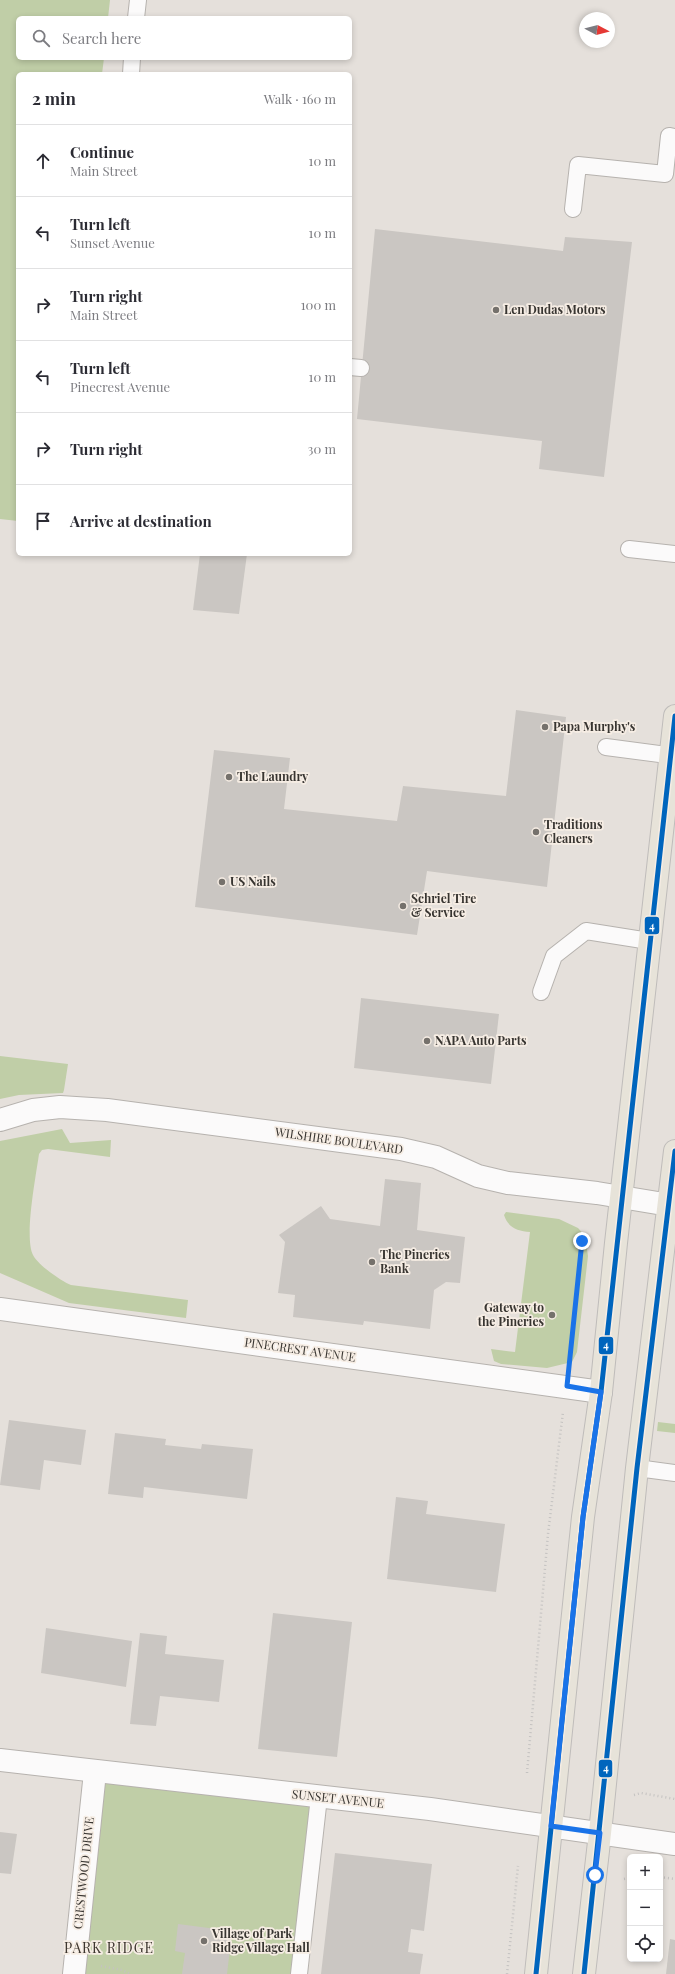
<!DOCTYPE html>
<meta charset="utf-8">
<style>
:root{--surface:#fff;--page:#f2f2f3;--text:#2b2b33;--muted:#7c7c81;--line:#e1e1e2}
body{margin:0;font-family:"Playfair Display",serif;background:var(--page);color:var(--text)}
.controls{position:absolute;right:12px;bottom:12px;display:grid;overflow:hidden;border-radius:6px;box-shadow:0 2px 6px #0003}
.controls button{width:36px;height:36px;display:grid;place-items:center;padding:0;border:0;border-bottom:1px solid var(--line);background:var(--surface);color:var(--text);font:20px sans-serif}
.compass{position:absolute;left:579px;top:12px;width:36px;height:36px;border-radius:50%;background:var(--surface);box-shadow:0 2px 6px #0003;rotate:97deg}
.stop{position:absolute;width:12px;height:12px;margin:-9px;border:3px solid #1a73e8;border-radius:50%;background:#fff}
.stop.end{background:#1a73e8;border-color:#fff;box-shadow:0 1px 4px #0008}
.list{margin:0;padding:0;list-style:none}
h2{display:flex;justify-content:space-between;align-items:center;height:52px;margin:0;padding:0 16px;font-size:17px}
h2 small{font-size:13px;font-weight:400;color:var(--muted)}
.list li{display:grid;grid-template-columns:26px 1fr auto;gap:12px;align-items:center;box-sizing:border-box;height:72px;padding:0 16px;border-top:1px solid var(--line)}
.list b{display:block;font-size:15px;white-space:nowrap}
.list p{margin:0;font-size:13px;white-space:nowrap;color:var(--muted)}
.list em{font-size:13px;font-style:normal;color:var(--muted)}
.icon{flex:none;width:22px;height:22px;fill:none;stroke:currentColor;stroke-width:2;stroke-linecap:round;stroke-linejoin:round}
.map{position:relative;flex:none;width:675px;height:1974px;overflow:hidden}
.search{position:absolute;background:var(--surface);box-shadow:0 2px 6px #0003;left:16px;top:16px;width:336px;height:44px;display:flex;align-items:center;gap:10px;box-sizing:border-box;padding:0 14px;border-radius:6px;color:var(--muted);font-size:15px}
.panel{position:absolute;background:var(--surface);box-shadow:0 2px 6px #0003;left:16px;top:72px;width:336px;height:484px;border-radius:6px}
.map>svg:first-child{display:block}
</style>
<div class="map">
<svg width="675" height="1974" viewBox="0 0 675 1974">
<rect width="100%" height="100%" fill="#e5e0db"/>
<g fill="#c0cea7">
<path d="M0,0h110l-2,18h-90v40h86l-2,16h-84v447l-18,-2z"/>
<path d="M0,1056l68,8 -4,26 -1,3 -44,2 -19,4z"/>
<path d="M62,1129l8,14 41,-3 -1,17 -62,-8 -6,1 -3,4c-3,22 -15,83 -6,101 5,10 28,26 38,30l117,15 -2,18 -117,-15 -69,-30v-132z"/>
<path d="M506,1212l53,7 19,9 7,8 3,20 -11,96 -5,10 -25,6 -46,-4 -7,-3 -3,-12 24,3 15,-120c-12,-1 -22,-4 -26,-17z"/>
<path d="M658,1422l17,2v9l-18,-2z"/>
<path d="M95,1772l224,25 -20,177h-225z"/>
</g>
<g fill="#cac6c2">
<path d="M375,229l188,22 2,-14 67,5 -28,235 -65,-8 3,-28 -185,-22z"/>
<path d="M200,554h47l-8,60 -46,-4z"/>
<path d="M516,710l50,7 -19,170 -120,-16 -10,64 -222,-28 19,-157 76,8 -6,51 113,12 6,-35 103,10z"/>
<path d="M361,998l138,16 -8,70 -137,-16z"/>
<path d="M385,1179l36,4 -4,47 48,7 -5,46 -14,-1 -12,8 -4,39 -66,-8 -1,4 -70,-8 2,-22 -17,-2 7,-51 -6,-7 42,-29 9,13 50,7z"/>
<path d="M9,1420l77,10 -5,35 -37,-5 -4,30 -40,-5z"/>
<path d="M115,1433l51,6 -1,6 36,4 1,-5 51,5 -6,50 -103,-12 -1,11 -35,-4z"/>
<path d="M396,1497l32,4 -2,13 79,10 -9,68 -109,-13z"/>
<path d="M273,1613l79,9 -15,135 -79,-8z"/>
<path d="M46,1628l86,13 -6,46 -85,-14z"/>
<path d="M140,1633l27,3 -2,18 59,6 -5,42 -59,-6 -4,30 -26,-2z"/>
<path d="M0,1832l17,2 -6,40 -11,-1z"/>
<path d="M335,1853l97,11 -8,67 -13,-2 -3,23 15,2 -3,20h-99z"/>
<path d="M178,1924l54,7 -5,43h-45l3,-21 -10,-2z"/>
<path d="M670,1939l5,1v34h-9z"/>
</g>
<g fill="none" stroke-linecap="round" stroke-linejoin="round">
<g stroke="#b6b2ae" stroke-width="18">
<g id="service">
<path d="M136,18l2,-18"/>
<path d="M131,74l1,-16"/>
<path d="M573,209l5,-44 87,9 4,-38 6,1"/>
<path d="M350,367l11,1"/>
<path d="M629,549l46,5"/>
<path d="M606,747l69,9"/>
<path d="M541,992l13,-36 32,-25 63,10"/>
<path d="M637,1468l38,5"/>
<path d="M299,1974l20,-177"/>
</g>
</g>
<g stroke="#b6b2ae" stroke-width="24">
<g id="minor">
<path d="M0,1309l601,83"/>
<path d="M0,1760l430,49 245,35"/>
<path d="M74,1974l21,-202"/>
</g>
</g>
<g stroke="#b6b2ae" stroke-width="24">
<path id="tertiary" d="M0,1120l33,-10 27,-3 47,3 294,39 35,8 42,19 30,7 89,10 78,13"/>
</g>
<g stroke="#bfbcba" stroke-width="24">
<g id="primary">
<path d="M536,1974l47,-457 18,-125 15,-149 59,-527"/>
<path d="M584,1974l16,-141 37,-365 38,-317"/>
</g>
</g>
<g stroke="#c4c2c1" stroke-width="2.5" stroke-dasharray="1 3" stroke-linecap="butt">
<path d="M569,1362l13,-121"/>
<path d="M527,1773l21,-239 15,-122"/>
<path d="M634,1795l7,-2 34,6"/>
<path d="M660,1877l15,2"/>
<path d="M624,1879l6,-1"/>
<path d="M101,1966l21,4 8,4"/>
<path d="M507,1974l11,-108"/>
</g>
<use href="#service" stroke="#fbfafa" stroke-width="16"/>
<use href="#minor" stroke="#fbfafa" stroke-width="22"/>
<use href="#tertiary" stroke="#fbfafa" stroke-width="22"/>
<use href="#primary" stroke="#e7e3d9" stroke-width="22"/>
<g stroke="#f6ede4" stroke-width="8">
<g id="bus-1">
<path d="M536,1974l47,-457 18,-125 74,-676"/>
<path d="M584,1974l53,-506 38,-317"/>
</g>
</g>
<use href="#bus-1" stroke="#0065bd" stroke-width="5"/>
</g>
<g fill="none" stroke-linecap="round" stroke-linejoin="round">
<path stroke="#1a73e8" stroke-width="5" d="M582,1241l-15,145 34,6 -18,125 -32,309 49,7 -5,42"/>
</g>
<g fill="#75716c" stroke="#f6ede4" stroke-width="1.5">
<circle cx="496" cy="310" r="4"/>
<circle cx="545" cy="727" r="4"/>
<circle cx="229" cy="777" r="4"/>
<circle cx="536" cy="832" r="4"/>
<circle cx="222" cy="882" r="4"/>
<circle cx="403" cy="906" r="4"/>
<circle cx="427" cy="1041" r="4"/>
<circle cx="372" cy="1262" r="4"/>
<circle cx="552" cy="1315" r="4"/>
<circle cx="204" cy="1941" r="4"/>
</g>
<g text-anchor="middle" stroke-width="3.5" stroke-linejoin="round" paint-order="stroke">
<g font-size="12" font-weight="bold" fill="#383531" stroke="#f6ede4" text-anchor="start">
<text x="504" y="314">Len Dudas Motors</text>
<text x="553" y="731">Papa Murphy's</text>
<text x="237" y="781">The Laundry</text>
<text x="544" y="829">Traditions<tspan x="544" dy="14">Cleaners</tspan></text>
<text x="230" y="886">US Nails</text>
<text x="411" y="903">Schriel Tire<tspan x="411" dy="14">&amp; Service</tspan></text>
<text x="435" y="1045">NAPA Auto Parts</text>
<text x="380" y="1259">The Pineries<tspan x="380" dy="14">Bank</tspan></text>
<text x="544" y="1312" text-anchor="end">Gateway to<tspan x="544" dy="14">the Pineries</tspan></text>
<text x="212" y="1938">Village of Park<tspan x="212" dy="14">Ridge Village Hall</tspan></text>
</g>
<g font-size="12" fill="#383531" stroke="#f6ede4">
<text transform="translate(339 1141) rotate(8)" y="4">WILSHIRE BOULEVARD</text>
<text transform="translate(300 1350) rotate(8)" y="4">PINECREST AVENUE</text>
<text transform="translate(338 1799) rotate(6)" y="4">SUNSET AVENUE</text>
<text transform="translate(84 1873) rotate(-84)" y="4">CRESTWOOD DRIVE</text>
</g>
<g font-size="14" letter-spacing="1" fill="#3d362f" stroke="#f6ede4">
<text x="109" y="1953">PARK RIDGE</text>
</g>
</g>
<g stroke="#f6ede4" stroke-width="1.5">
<rect x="644" y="916" width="16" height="19" rx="4" fill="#0065bd"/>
<rect x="598" y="1336" width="16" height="19" rx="4" fill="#0065bd"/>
<rect x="598" y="1759" width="15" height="19" rx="4" fill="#0065bd"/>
</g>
<g font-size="11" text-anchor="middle" font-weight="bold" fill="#fff">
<text x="652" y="930">4</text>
<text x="606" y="1349">4</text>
<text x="606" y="1772">4</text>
</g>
</svg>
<div class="controls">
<button>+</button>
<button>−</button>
<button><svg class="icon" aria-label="locate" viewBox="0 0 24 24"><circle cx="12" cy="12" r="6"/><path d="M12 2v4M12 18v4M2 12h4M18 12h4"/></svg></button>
</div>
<svg class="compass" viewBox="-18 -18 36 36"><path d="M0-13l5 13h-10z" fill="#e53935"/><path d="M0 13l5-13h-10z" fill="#7c7c81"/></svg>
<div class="stop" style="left:595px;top:1875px"></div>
<div class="stop end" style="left:582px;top:1241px"></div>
<div class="search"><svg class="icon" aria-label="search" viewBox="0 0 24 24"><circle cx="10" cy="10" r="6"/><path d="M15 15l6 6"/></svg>Search here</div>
<section class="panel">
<h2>2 min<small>Walk · 160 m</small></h2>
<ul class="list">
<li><svg class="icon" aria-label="ahead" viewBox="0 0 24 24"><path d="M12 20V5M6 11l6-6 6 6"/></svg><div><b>Continue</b><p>Main Street</p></div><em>10 m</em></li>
<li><svg class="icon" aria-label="left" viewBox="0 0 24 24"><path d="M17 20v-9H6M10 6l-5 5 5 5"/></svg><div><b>Turn left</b><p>Sunset Avenue</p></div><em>10 m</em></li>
<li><svg class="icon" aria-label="right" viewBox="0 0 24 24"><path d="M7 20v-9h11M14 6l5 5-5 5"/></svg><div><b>Turn right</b><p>Main Street</p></div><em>100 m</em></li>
<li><svg class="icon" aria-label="left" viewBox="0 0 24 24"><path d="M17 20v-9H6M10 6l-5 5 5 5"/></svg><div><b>Turn left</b><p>Pinecrest Avenue</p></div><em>10 m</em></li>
<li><svg class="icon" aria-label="right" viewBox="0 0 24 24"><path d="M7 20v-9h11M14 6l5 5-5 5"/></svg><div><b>Turn right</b></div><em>30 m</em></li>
<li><svg class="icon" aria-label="arrive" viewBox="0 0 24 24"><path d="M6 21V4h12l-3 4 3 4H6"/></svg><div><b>Arrive at destination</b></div></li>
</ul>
</section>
</div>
